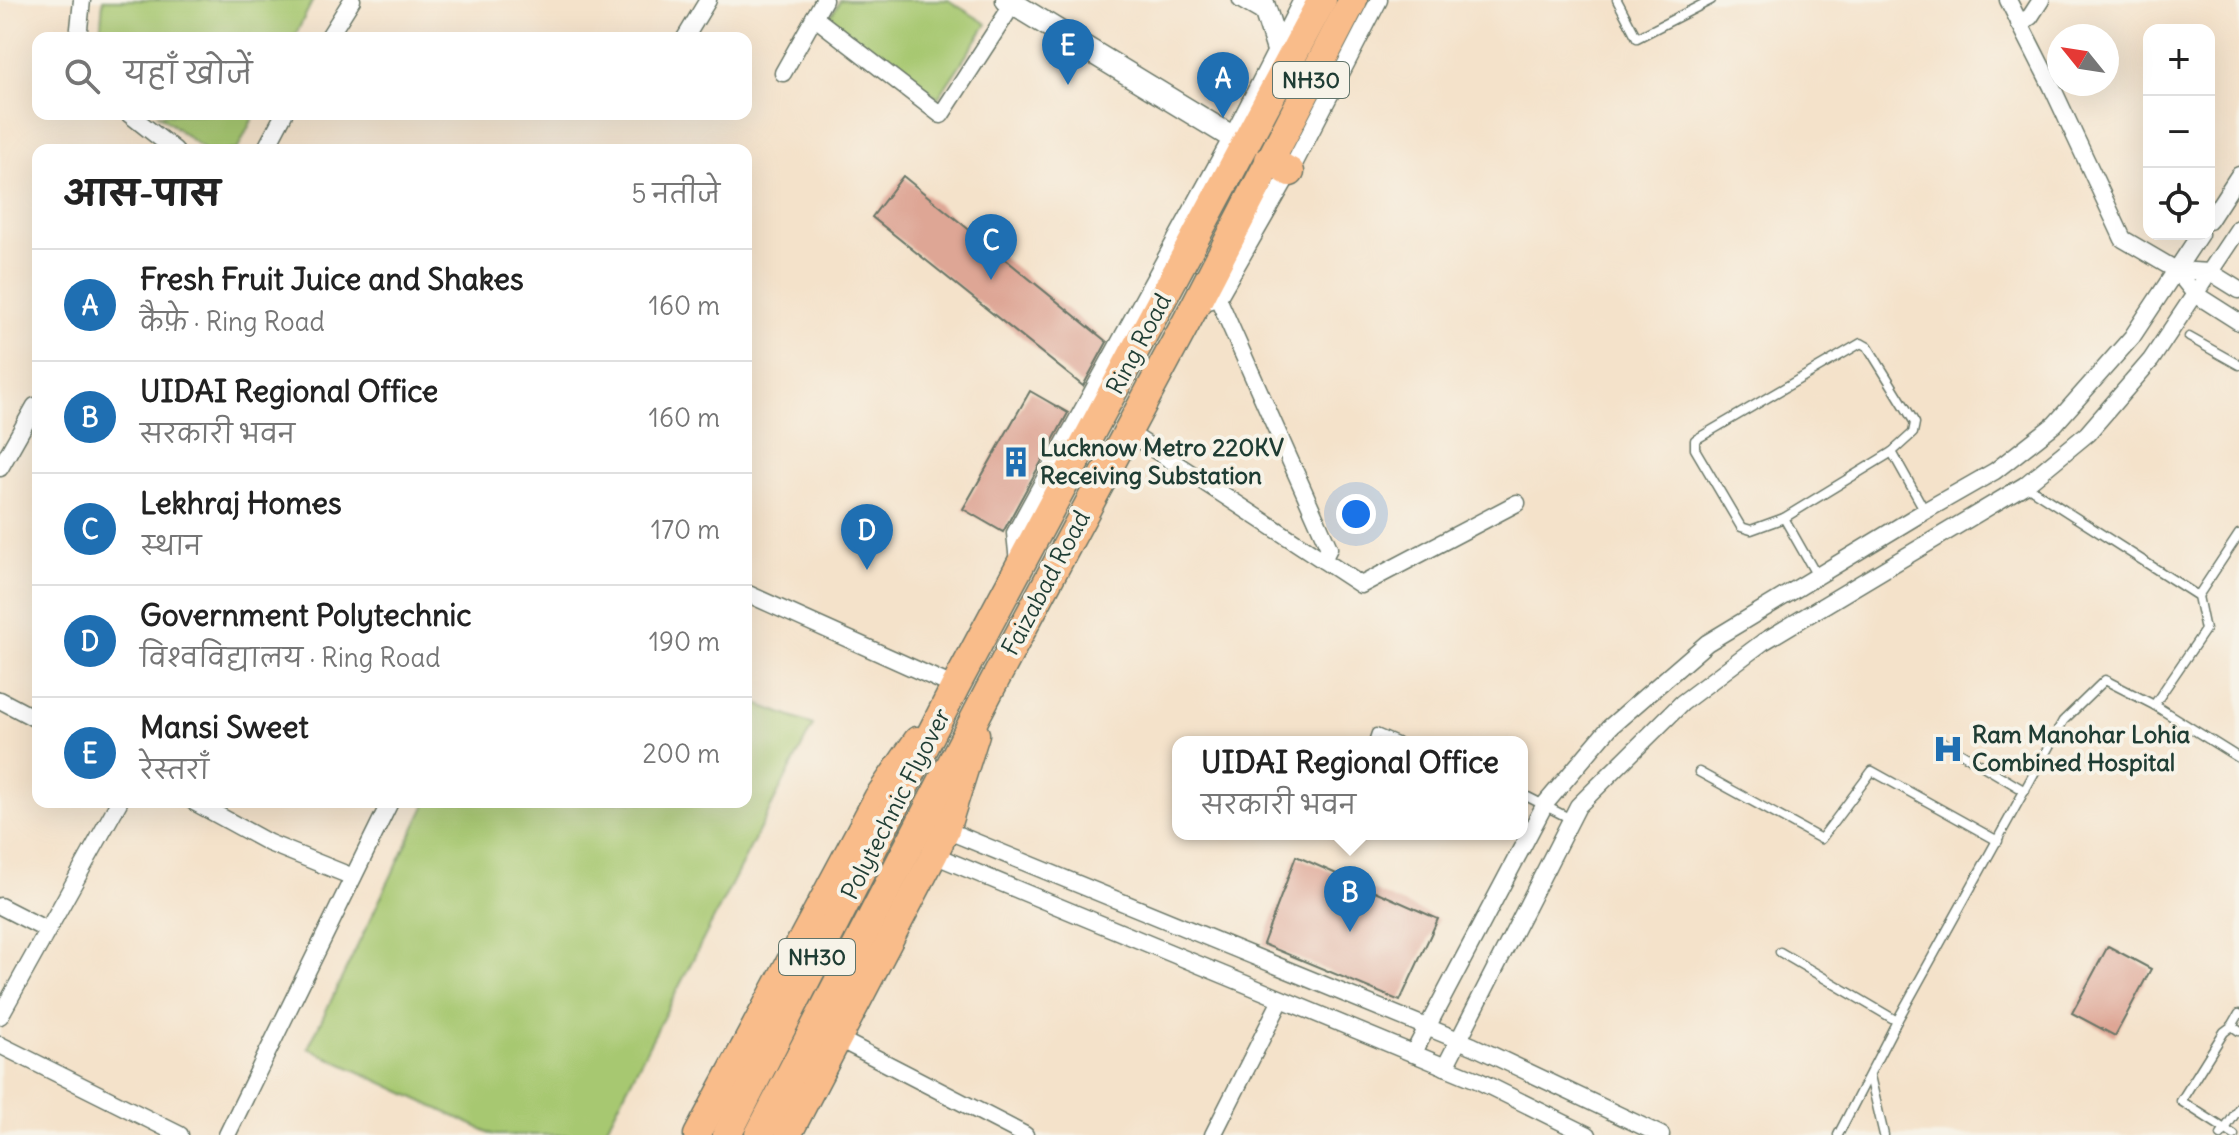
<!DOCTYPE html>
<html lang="hi">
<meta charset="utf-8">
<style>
:root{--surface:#fff;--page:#f6f6f6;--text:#222;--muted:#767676;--line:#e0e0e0;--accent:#1f6fb2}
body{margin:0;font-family:Delius,"Playpen Sans Deva",sans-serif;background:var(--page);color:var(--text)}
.controls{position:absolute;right:24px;top:24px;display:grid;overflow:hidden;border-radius:16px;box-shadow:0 8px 32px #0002}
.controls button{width:72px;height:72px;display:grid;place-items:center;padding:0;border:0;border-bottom:2px solid var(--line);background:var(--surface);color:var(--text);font:40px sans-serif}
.compass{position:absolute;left:2047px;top:24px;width:72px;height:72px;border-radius:50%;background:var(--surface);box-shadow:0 8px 32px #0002;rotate:300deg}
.you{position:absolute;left:1356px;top:514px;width:28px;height:28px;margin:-20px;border:6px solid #fff;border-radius:50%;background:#1a73e8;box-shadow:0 0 0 12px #1a73e833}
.badge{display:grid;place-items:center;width:52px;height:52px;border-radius:50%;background:var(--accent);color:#fff;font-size:26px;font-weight:700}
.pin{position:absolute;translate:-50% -66px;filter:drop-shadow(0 2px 4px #0008)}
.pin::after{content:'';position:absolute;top:42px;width:28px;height:24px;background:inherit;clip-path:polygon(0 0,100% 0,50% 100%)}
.popup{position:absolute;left:1172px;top:736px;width:356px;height:104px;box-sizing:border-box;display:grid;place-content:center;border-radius:16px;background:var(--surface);filter:drop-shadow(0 2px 6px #0005);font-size:26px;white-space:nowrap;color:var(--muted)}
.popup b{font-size:30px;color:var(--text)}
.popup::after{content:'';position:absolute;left:50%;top:100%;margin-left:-16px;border:16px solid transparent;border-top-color:var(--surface)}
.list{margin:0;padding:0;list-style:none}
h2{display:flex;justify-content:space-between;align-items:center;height:104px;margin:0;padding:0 32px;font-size:34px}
h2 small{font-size:26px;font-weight:400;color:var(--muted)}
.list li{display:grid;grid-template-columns:52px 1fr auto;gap:24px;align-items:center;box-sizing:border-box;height:112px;padding:0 32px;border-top:2px solid var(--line)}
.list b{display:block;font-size:30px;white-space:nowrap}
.list p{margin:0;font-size:26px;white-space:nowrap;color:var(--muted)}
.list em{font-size:26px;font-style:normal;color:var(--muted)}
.icon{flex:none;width:44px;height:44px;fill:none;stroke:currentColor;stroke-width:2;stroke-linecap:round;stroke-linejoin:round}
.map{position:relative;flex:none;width:2239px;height:1135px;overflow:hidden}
.search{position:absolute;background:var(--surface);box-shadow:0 8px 32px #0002;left:32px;top:32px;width:720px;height:88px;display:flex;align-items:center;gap:20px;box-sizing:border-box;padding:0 28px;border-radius:16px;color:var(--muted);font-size:30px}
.panel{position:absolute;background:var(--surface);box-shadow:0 8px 32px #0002;left:32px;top:144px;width:720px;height:664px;border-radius:16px}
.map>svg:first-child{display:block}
</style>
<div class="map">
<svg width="2239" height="1135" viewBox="0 0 2239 1135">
<rect width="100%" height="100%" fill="#f7f3e8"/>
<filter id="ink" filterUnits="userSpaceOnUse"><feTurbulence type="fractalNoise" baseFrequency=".0125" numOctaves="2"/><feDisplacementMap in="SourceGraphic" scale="16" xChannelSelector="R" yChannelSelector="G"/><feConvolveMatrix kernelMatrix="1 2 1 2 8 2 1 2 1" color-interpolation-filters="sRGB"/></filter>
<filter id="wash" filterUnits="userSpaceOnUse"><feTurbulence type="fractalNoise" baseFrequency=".006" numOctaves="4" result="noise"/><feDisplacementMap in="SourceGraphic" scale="32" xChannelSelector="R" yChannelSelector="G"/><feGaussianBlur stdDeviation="1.8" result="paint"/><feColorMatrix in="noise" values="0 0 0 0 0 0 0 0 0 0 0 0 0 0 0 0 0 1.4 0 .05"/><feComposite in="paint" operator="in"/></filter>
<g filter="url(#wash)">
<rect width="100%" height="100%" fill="#f4e2ca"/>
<g fill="#a7c871" stroke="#638252" stroke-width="2">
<path d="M103,0h210l-19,38h-194z"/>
<path d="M840,0h108l39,24 -49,74 -109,-79z"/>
<path d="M158,114h97l-18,36h-32z"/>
<path d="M746,700l67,25 -210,410h-109l-186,-87 119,-246h319z"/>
</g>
<g id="blocks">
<g fill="#dea695">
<path d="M903,176l204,166 -24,44 -211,-169z"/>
<path d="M1030,391l38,22 -65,119 -40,-23z"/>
<path d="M1296,856l142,63 -38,82 -137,-57z"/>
<path d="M2108,946l43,23 -36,67 -43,-23z"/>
</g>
</g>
</g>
<g filter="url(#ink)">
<use href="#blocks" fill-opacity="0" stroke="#6a7768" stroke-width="2"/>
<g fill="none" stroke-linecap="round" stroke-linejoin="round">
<g stroke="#6a7768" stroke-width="11">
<g id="service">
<path d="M1617,0l20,38 74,-38"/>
<path d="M2189,337l50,28"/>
<path d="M2025,485l173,111 7,34 -51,75 85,53"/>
<path d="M1784,518l108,-66"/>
<path d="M1817,576l-33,-58 -33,12 -10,-3 -46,-78v-9l166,-97 7,4 47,76 -2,10 -21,19 33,59"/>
<path d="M2198,596l41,-62"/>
<path d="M1941,741l84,50"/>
<path d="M1373,742l3,-9 21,9"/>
<path d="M1699,772l122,67 51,-68 126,70"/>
<path d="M1522,794l49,25"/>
<path d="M1780,952l117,69"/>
<path d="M2239,1014l-7,12 7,5"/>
<path d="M2232,1026l-8,6 -43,69 53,34"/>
<path d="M1870,1076l14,59"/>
<path d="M1838,1135l59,-114 166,-300 42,-41 49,25"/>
<path d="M2221,1135l18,-27"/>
</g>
</g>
<g stroke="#6a7768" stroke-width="19">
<g id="minor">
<path d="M1241,0l26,15"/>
<path d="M2008,0l44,87 71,152 53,31 19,24 44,28"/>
<path d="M814,17l127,98 72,-111"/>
<path d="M2019,23l11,-6 11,-17"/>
<path d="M78,38l4,-38"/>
<path d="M328,38l24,-38"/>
<path d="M685,38l23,-38"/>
<path d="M783,73l41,-73"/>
<path d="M129,114l46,36"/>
<path d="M265,150l19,-36"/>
<path d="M2209,221l30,-46"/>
<path d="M2176,270l34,2 29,18"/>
<path d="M1218,298l111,250 -6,12"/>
<path d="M1196,304l22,-6 72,-126 89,-172"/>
<path d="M1126,431l235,154 156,-82"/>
<path d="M0,468l35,-62"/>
<path d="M1018,562l-3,-29 217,-396 70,-137"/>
<path d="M746,593l209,94"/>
<path d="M0,700l38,20"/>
<path d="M194,802l75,41 84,34"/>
<path d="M946,830l527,216 188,89"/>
<path d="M934,855l543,225 111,55"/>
<path d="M0,906l47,24"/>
<path d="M0,1016l119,-214"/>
<path d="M837,1038l188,97"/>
<path d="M0,1045l180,90"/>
<path d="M1413,1054l132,-250 65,-77 97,-84 218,-132 70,-40 60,-47 77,-87 68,-103"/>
<path d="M1445,1067l133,-261 104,-103 81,-61 262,-157 62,-51 64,-74 88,-132"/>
<path d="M227,1135l163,-333"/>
<path d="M1213,1135l68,-135"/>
</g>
</g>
<g stroke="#6a7768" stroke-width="25">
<g id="tertiary">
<path d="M1007,0l238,145"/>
<path d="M1262,0l15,47"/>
</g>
</g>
<g stroke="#6a7768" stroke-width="29">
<g id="primary">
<path d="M697,1135l180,-337 40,-58"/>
<path d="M788,1135l146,-280 12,-25 30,-96"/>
</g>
</g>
<g stroke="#6a7768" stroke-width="31">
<g id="trunk">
<path d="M1269,160l21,12"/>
<path d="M727,1135l228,-448 367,-687"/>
<path d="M759,1135l230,-444 207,-387 157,-304"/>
</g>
</g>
<use href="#service" stroke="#fff" stroke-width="8"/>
<use href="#minor" stroke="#fff" stroke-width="16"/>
<use href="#tertiary" stroke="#fff" stroke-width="22"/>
<use href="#primary" stroke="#f9bc8a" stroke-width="26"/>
<use href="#trunk" stroke="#f9bc8a" stroke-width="28"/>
</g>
</g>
<defs>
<g id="building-bare" transform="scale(2.4)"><path d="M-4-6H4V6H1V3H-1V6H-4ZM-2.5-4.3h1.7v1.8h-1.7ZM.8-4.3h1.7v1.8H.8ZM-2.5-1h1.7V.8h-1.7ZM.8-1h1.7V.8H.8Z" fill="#1f6fb2" stroke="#f7f3e8" stroke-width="2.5" paint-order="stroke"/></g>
<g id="hospital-bare" transform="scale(2.4)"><path d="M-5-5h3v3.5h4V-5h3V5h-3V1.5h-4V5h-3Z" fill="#1f6fb2" stroke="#f7f3e8" stroke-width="2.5" paint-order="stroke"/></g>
</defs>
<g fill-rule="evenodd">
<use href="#building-bare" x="1016" y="462"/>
<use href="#hospital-bare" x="1948" y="749"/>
</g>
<g text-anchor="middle" stroke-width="8" stroke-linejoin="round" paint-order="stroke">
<g fill="#f7f3e8" stroke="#60746a" stroke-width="2">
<rect x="1273" y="62" width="76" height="36" rx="6"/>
<rect x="779" y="939" width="76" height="36" rx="6"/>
</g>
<g font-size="22" font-weight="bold" fill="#1f3d34">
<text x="1311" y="88">NH30</text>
<text x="817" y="965">NH30</text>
</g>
<g font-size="24" fill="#1f3d34" stroke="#f7f3e8">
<text transform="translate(1139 344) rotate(-62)" y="8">Ring Road</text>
<text transform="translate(1046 583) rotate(-62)" y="8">Faizabad Road</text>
<text transform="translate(896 804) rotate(-63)" y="8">Polytechnic Flyover</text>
</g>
<g font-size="24" font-weight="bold" fill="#1f3d34" stroke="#f7f3e8" text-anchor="start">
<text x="1040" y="456">Lucknow Metro 220KV<tspan x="1040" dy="28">Receiving Substation</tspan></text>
<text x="1972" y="743">Ram Manohar Lohia<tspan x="1972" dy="28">Combined Hospital</tspan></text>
</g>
</g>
</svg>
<div class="controls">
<button>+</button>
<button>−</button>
<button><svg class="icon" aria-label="locate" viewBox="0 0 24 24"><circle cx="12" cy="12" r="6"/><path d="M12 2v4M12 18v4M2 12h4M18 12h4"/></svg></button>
</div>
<svg class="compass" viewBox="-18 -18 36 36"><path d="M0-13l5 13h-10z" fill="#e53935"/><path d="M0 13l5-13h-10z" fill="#767676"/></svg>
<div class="you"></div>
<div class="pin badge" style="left:1223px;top:118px">A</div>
<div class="pin badge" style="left:1350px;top:932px">B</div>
<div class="popup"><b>UIDAI Regional Office</b>सरकारी भवन</div>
<div class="pin badge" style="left:991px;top:280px">C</div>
<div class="pin badge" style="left:867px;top:570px">D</div>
<div class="pin badge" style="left:1068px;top:85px">E</div>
<div class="search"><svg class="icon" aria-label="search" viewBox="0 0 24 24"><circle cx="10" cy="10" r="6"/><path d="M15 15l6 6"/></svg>यहाँ खोजें</div>
<section class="panel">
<h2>आस-पास<small>5 नतीजे</small></h2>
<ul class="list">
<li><span class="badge">A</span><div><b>Fresh Fruit Juice and Shakes</b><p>कैफ़े · Ring Road</p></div><em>160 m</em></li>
<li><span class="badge">B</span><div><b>UIDAI Regional Office</b><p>सरकारी भवन</p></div><em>160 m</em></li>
<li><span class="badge">C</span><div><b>Lekhraj Homes</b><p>स्थान</p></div><em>170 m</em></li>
<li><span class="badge">D</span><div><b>Government Polytechnic</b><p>विश्वविद्यालय · Ring Road</p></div><em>190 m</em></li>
<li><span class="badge">E</span><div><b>Mansi Sweet</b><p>रेस्तराँ</p></div><em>200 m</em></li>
</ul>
</section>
</div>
